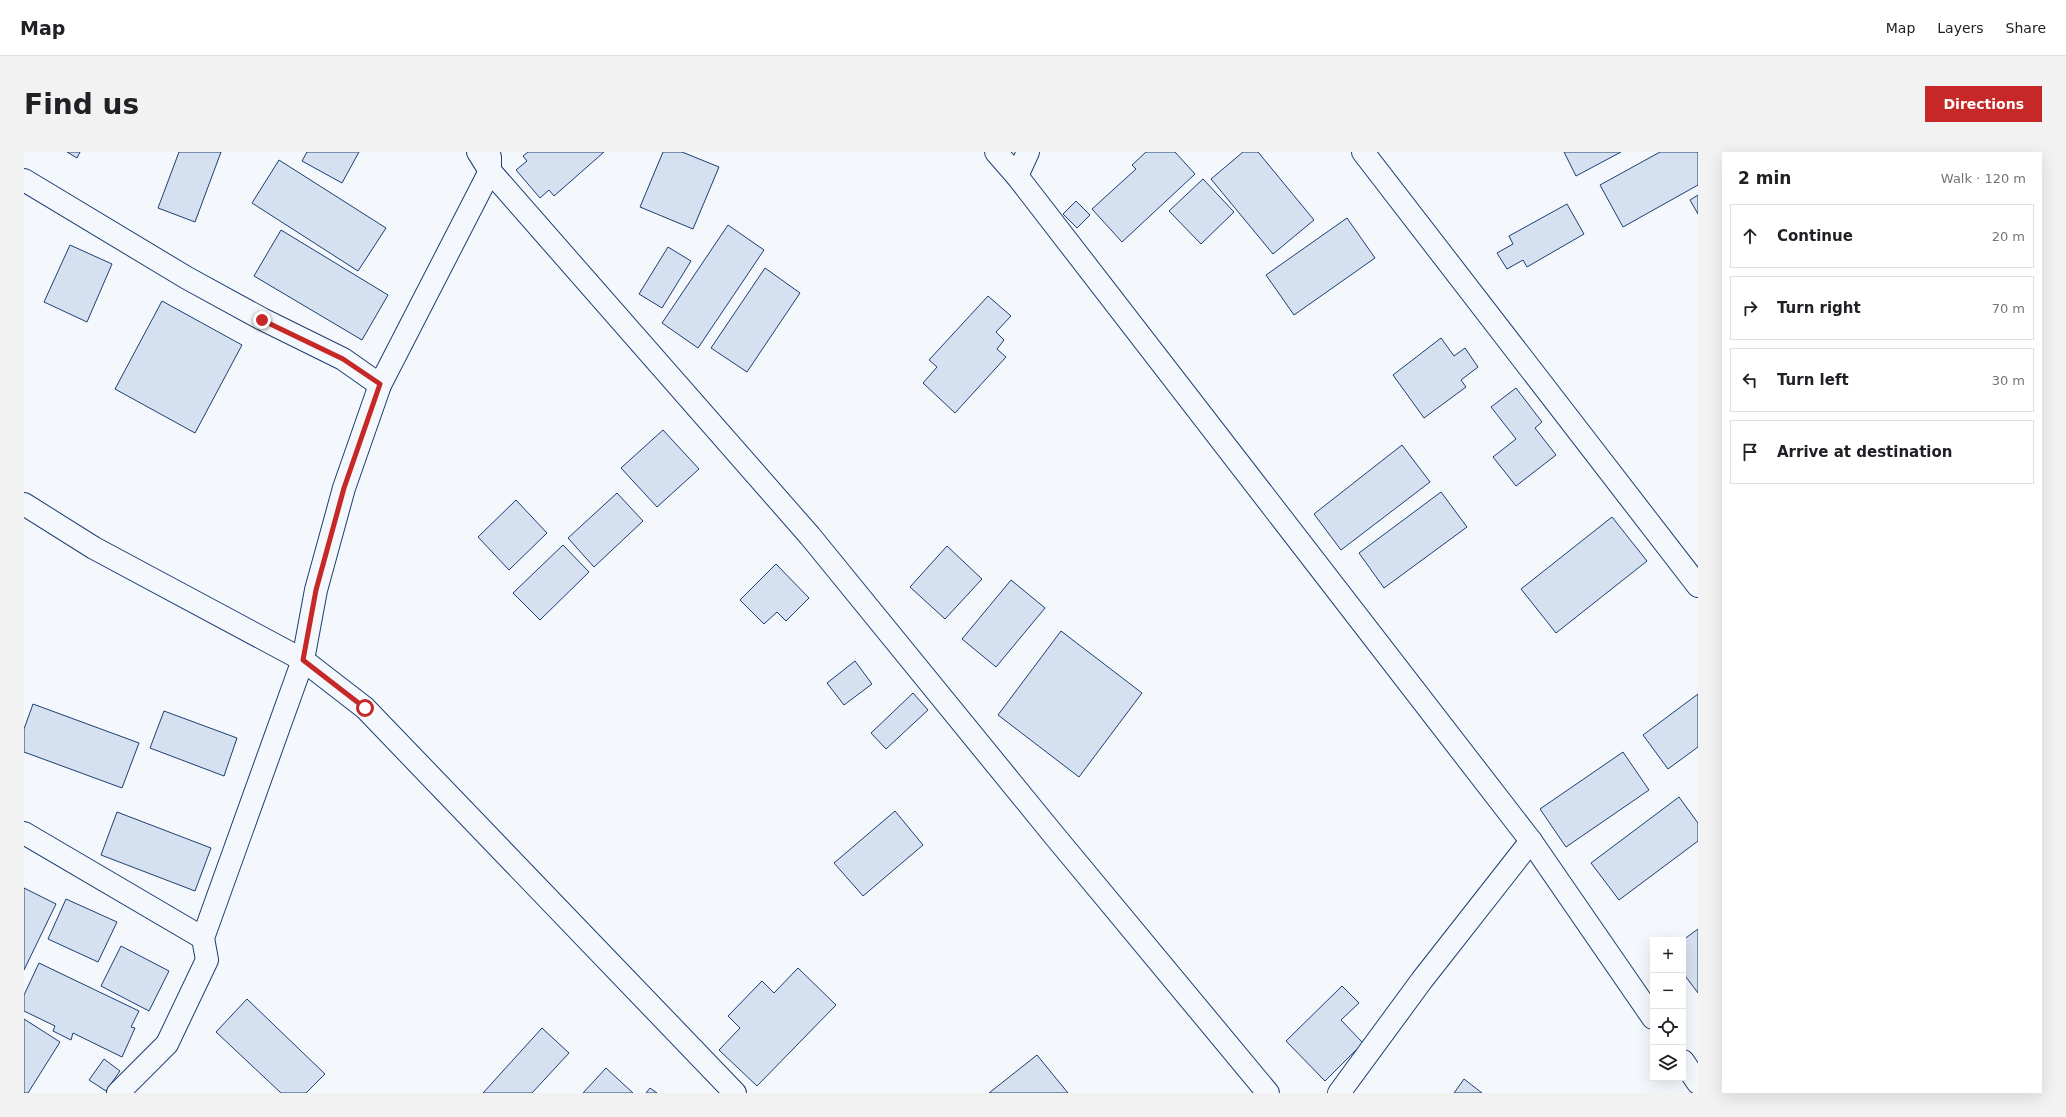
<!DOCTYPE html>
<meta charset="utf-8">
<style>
:root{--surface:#fff;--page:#f2f2f2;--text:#202124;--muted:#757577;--line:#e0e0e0;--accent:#c62828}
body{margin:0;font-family:"DejaVu Sans",sans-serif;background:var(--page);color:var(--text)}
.controls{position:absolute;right:12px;bottom:12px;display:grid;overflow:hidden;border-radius:0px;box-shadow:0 4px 16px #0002}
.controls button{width:36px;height:36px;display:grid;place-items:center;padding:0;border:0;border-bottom:1px solid var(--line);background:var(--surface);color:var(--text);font:20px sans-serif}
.stop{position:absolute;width:12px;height:12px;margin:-9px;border:3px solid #c62828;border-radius:50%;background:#fff}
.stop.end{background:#c62828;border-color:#fff;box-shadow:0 1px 4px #0008}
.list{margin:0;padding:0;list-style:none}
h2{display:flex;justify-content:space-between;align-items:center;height:52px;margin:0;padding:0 16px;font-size:17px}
h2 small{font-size:13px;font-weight:400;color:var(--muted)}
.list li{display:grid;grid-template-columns:26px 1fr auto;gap:12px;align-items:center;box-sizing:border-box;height:64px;margin:0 8px 8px;padding:0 8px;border:1px solid var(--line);border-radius:0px}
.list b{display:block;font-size:15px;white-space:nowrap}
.list em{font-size:13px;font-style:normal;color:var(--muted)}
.icon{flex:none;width:22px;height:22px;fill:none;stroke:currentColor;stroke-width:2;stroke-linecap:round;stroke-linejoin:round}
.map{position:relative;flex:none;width:1674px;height:941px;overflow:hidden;border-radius:0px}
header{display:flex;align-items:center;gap:24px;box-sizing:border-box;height:56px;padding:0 20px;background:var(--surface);border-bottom:1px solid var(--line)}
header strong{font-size:19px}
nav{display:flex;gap:22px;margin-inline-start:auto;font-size:14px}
.intro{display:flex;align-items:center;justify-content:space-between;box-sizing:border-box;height:96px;padding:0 24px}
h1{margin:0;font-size:28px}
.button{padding:10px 18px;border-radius:0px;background:var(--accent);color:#fff;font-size:14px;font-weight:700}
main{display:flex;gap:24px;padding:0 24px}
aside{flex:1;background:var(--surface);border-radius:0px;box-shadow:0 4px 16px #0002}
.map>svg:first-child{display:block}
</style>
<header>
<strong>Map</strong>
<nav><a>Map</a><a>Layers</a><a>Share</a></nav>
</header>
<div class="intro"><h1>Find us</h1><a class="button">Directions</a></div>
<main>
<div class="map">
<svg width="1674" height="941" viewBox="0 0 1674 941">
<rect width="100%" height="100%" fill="#f4f7fb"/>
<g fill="#d5e0f0" stroke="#1d3f73">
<path d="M43,0h13l-3,6z"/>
<path d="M155,0h42l-26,70 -37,-14z"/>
<path d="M283,0h52l-17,31 -40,-22z"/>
<path d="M504,0h76l-50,44 -5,-6 -9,8 -24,-28 11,-9 -4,-5z"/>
<path d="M639,0h19l37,15 -26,62 -53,-22z"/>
<path d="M1122,0h29l20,22 -73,68 -30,-33 44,-40 -4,-4z"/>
<path d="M1219,0h15l56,68 -41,34 -62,-75z"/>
<path d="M1540,0h57l-45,24z"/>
<path d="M1636,0h38v33l-75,42 -23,-42z"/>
<path d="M255,8l107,68 -28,43 -106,-68z"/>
<path d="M1179,27l31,33 -33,32 -32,-33z"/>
<path d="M1674,43v19l-8,-14z"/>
<path d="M1052,49l14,14 -13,13 -14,-14z"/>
<path d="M1543,52l17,30 -57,33 -4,-7 -16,9 -10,-16 16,-9 -4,-8z"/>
<path d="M1323,66l28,40 -81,57 -28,-40z"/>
<path d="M704,73l36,25 -66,98 -36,-25z"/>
<path d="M257,78l107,65 -26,45 -108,-64z"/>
<path d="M46,93l42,19 -25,58 -43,-20z"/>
<path d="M644,95l23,14 -29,47 -23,-14z"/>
<path d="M741,116l35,25 -53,79 -36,-24z"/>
<path d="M964,144l23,20 -15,16 8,8 -7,9 9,8 -51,56 -32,-30 14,-16 -8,-7z"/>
<path d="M138,149l80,44 -47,88 -80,-44z"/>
<path d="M1417,186l13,18 11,-8 13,19 -17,13 5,7 -42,31 -31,-43z"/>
<path d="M1492,236l26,34 -7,6 21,27 -40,31 -23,-29 23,-18 -25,-32z"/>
<path d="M639,278l36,39 -42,38 -36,-39z"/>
<path d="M1378,293l28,37 -89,68 -27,-36z"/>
<path d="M1417,340l26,35 -83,61 -25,-35z"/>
<path d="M593,341l26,28 -49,46 -26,-29z"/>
<path d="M492,348l31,33 -38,37 -31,-33z"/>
<path d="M1588,365l35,44 -91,72 -35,-44z"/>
<path d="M539,393l26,27 -49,48 -27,-27z"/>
<path d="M923,394l35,33 -37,40 -35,-32z"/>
<path d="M752,412l33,34 -23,23 -9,-9 -13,12 -24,-24z"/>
<path d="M987,428l34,28 -49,59 -34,-28z"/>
<path d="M1037,479l81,62 -63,84 -81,-62z"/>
<path d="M831,509l17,23 -28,21 -17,-22z"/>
<path d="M889,541l15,17 -42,39 -15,-16z"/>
<path d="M1674,542v53l-30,22 -25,-34z"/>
<path d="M9,552l106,39 -17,45 -98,-36v-23z"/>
<path d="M140,559l73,27 -13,38 -74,-28z"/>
<path d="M1599,600l26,38 -83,57 -26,-38z"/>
<path d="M1655,645l19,26v18l-79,59 -28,-37z"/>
<path d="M871,659l28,34 -60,51 -29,-33z"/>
<path d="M93,660l94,36 -16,43 -94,-36z"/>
<path d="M0,736l32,16 -32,66z"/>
<path d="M42,747l51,23 -19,40 -50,-23z"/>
<path d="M1674,777v64l-15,-20v-33z"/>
<path d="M97,794l48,25 -20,40 -48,-25z"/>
<path d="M15,811l100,48 -8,16 4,1 -13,29 -49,-24 -2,7 -18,-9 2,-5 -31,-15v-16z"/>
<path d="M774,816l38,37 -79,81 -38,-36 21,-22 -12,-12 34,-35 12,12z"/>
<path d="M1318,834l17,17 -18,17 22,23 -38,38 -39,-40z"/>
<path d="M223,847l78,75 -19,19h-25l-65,-61z"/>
<path d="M0,867l36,23 -32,51h-4z"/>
<path d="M518,876l27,25 -37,40h-49z"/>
<path d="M1013,903l31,38h-79z"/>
<path d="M80,907l16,12 -14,20 -17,-11z"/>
<path d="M582,916l27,25h-50z"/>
<path d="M1440,927l18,14h-28z"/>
<path d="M626,936l7,5h-11z"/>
</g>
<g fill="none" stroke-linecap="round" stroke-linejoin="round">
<g stroke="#1d3f73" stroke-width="24">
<g id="minor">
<path d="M454,0l12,19 320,365 243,298 215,259"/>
<path d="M972,0l21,24 514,665 122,177"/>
<path d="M1339,0l335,434"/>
<path d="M993,24l11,-24"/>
<path d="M0,28l163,98 75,41 81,40 37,26"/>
<path d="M0,352l70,44 209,112 62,48 370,385"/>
<path d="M0,681l179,105"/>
<path d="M1659,909l15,22"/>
<path d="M94,941l49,-49 40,-84 -4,-22 100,-278 13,-70 28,-102 36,-103 110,-214v-14"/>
<path d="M1315,941l83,-113 109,-139"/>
</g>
</g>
<use href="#minor" stroke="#f4f7fb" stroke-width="22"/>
</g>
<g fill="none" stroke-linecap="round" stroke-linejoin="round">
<path stroke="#c62828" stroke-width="5" d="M238,168l81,39 37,25 -36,104 -28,102 -13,70 62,48"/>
</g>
</svg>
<div class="controls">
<button>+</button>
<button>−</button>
<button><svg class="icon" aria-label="locate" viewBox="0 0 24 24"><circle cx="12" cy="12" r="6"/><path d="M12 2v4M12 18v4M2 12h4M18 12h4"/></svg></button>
<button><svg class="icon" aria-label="layers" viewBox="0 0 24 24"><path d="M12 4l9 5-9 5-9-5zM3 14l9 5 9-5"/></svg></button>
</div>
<div class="stop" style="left:341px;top:556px"></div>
<div class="stop end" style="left:238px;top:168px"></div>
</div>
<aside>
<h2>2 min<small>Walk · 120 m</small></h2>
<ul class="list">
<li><svg class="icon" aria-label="ahead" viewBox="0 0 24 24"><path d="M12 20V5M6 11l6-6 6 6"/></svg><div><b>Continue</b></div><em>20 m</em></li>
<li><svg class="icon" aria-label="right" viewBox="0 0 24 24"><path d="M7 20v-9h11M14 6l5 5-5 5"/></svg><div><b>Turn right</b></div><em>70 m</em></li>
<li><svg class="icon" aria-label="left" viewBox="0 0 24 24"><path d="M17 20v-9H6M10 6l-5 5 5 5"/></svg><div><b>Turn left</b></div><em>30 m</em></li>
<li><svg class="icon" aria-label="arrive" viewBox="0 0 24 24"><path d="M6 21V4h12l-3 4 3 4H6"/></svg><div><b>Arrive at destination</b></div></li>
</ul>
</aside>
</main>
